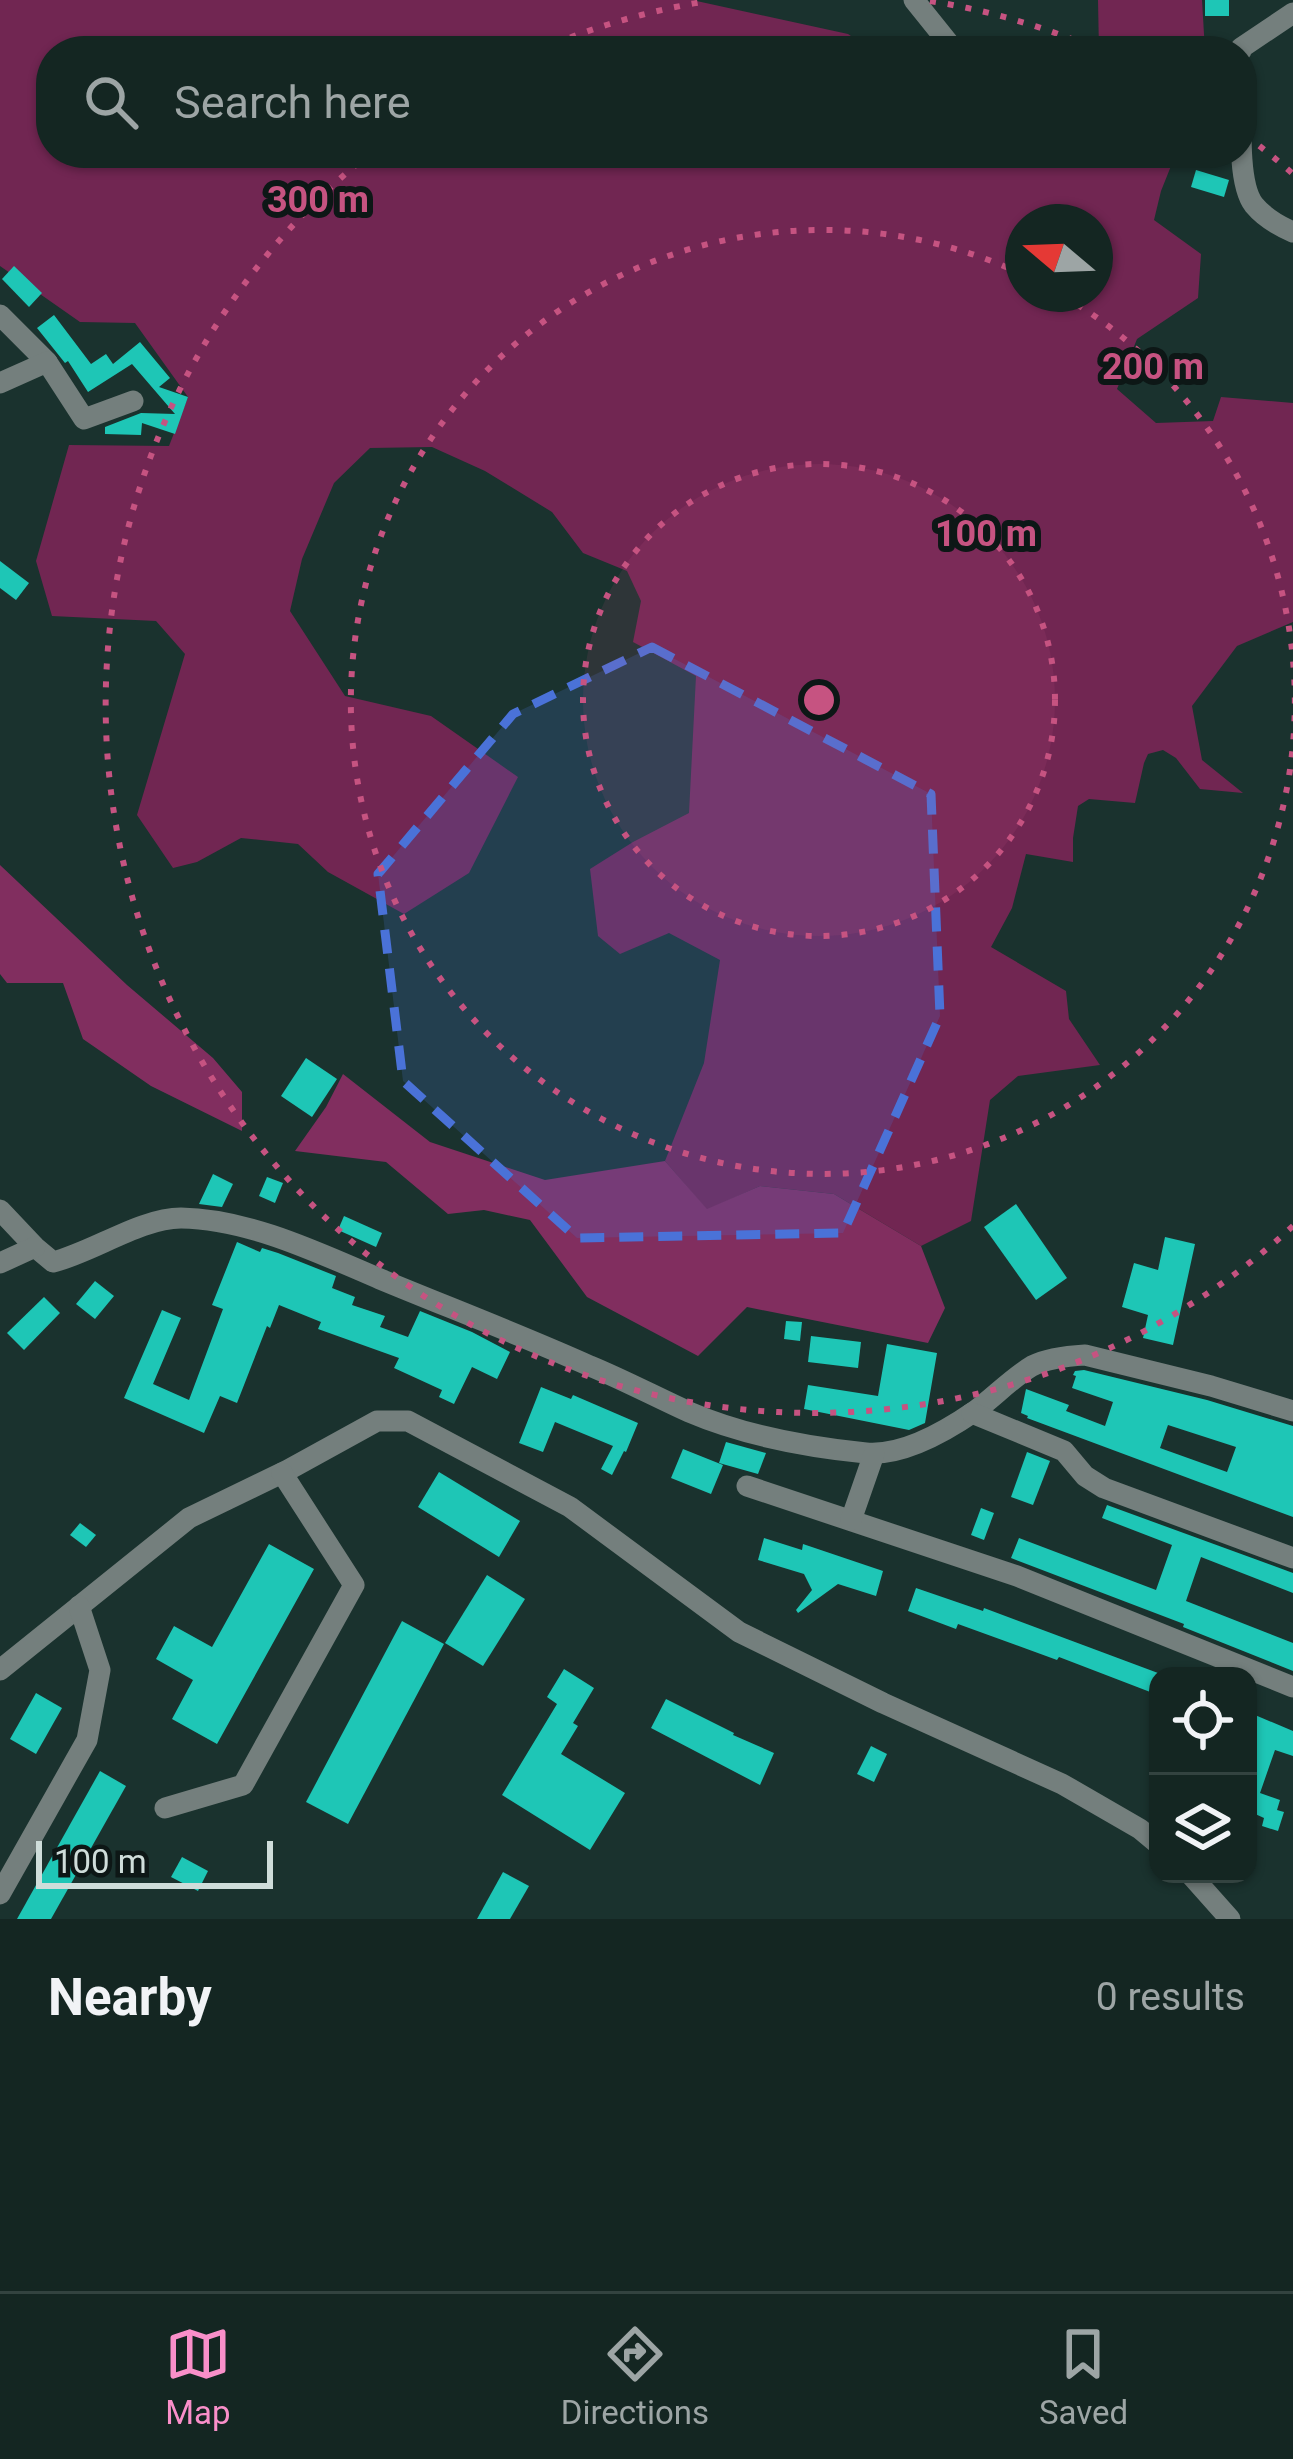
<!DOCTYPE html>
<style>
:root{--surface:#142622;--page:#21322f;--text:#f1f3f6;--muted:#9da5a5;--line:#334340;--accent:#f98fc9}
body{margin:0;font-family:Roboto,sans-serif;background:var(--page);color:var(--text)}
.controls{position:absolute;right:36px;bottom:36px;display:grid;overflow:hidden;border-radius:24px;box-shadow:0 3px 9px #0004}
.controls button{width:108px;height:108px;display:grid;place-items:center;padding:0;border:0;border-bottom:3px solid var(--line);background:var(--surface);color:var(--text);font:60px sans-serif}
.compass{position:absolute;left:1005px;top:204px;width:108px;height:108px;border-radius:50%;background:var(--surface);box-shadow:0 3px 9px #0004;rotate:289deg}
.scale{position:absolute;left:36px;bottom:30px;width:237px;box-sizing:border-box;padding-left:12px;border:6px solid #cfddda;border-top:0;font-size:33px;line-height:42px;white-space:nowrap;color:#cfddda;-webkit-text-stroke:9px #0d1716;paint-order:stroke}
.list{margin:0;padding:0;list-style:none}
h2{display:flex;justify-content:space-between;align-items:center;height:156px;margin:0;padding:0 48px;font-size:51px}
h2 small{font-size:39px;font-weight:400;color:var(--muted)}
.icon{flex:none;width:66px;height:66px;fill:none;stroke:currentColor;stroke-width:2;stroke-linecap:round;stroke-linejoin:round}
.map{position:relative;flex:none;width:1293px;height:1919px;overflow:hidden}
.search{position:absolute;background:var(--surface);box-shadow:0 3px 9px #0004;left:36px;right:36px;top:36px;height:132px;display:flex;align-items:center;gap:30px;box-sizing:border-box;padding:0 42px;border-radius:48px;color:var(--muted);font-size:45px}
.sheet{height:372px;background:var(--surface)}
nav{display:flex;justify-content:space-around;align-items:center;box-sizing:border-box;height:168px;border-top:3px solid var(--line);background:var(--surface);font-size:33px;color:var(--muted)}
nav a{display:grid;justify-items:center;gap:6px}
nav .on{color:var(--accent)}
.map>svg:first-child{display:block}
</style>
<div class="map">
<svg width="1293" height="1919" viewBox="0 0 1293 1919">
<rect width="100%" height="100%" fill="#1a322e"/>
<g fill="#712652" fill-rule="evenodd">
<path d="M0,0h692l156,34 25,17h-822v102h1065l57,8 -12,30 -7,29 47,34 -3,44 -61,41 -20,50 39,34 57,-2 8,-24 72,6v219l-56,24 -45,60 10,54 41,33 -43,-4 -24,-31 -13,-8 -15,4 -4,9 -9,40 -46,-4 -11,7 -5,32v24l-47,-8 -14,54 -21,39 75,44 3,28 31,46 -82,11 -28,24 -19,121 -50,25 -87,-52 -74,-8 -53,24 -42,-49 39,-98 16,-103 -51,-27 -49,21 -22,-18 -8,-67 43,-27 56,-29 7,-137 -63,-34 8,-41 -14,-30 -44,-18 -31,-41 -67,-41 -53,-24 -62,1 -36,35 -32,76 -12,52 55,85 86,20 87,61 -49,96 -65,41 -76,-42 -30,-28 -57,-6 -44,24 -24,6 -36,-53 48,-161 -29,-33 -104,-5 -16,-55 33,-116 100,1 19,-49 -53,-74 -55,-1 -80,-56zM1023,222h72v72h-72z"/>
<path d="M1098,0h104l3,51h-106z"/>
</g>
<g fill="#812e5f">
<path d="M0,865l127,120 86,73 29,34v39l-91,-45 -68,-47 -20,-56h-56l-7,-9z"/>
<path d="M343,1074l87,68 115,38 120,-19 42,48 53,-23 74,8 87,52 24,62 -17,35 -181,-36 -49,49 -111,-59 -57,-77 -46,-10 -36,4 -62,-52 -91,-11 31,-44z"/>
</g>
<g fill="#1ec6b6" fill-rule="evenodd">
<rect x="1205" y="0" width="24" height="16"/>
<path d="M1196,170l33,10 -5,17 -33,-10z"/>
<path d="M14,266l28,27 -13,14 -27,-28z"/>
<path d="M54,315l37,49 15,-10 7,10 27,-22 30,36 -11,9 29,10 -13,37 -33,-11 -1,12 -36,-1v-7l36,-14 34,1 -43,-50 -44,28 -20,-31 -3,2 -28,-35z"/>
<path d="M0,561l29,22 -13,17 -16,-12z"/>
<path d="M306,1058l31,21 -25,38 -31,-21z"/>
<path d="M213,1174l20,10 -11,23 -23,-3z"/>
<path d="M267,1177l16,6 -8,20 -16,-7z"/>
<path d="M1016,1204l51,74 -31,22 -52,-73z"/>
<path d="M344,1216l38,17 -6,14 -38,-17z"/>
<path d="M1165,1237l30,7 -22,101 -30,-7 5,-23 -26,-8 12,-44 24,7z"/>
<path d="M237,1242l23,10 2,-4 16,5 58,23 -4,12 23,9 -3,8 33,11 -5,11 28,10 12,-26 52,21 38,20 -13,27 -25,-12 -18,37 -15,-7 3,-7 -48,-22 5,-10 -81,-29 3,-7 -42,-17 -9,23 -3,-2 -30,77 -17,-7 -16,37 -80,-35 38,-88 19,8 -28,66 36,16 34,-91 -11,-4z"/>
<path d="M95,1281l19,15 -19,23 -19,-15z"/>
<path d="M44,1297l16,16 -36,37 -17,-17z"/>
<path d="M786,1321l16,1 -2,19 -16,-2z"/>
<path d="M811,1336l50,6 -3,26 -50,-6z"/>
<path d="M887,1344l50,9 -12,70 -16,7 -105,-21 4,-24 70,11z"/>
<path d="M1084,1370l123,30 86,26v91l-266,-99 1,-2 -7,-3 5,-24 43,16 -3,6 39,15 8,-24 -41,-14 4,-12 -3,-1 2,-4zM1168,1425l68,22 -9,25 -67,-24z"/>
<path d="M541,1387l30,12 2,-4 65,28 -12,29 -2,-1 -12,24 -11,-6 12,-23 -58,-24 -12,30 -24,-9z"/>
<path d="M726,1442l40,11 -8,21 -39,-11z"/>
<path d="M683,1449l40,16 -12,29 -40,-16z"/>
<path d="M1027,1452l23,9 -17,44 -22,-8z"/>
<path d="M439,1472l81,49 -21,36 -81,-50z"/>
<path d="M1107,1505l186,68v20l-92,-36 -15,44 107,42v28l-110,-44 1,-3 -173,-66 8,-20 137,52 16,-45 -70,-27z"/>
<path d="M981,1508l13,5 -10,27 -13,-5z"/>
<path d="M80,1523l16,12 -10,12 -16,-12z"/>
<path d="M764,1538l38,12 1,-6 80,27 -7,25 -38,-12 -40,29 -2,-3 16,-20 -8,-16 -46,-14z"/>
<path d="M269,1544l45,25 -97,175 -45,-25 21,-39 -37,-21 18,-33 38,21z"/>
<path d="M487,1575l38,24 -42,67 -38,-23z"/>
<path d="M916,1588l67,23 1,-3 174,65v22l-99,-38 -2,3 -99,-36 -2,5 -48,-18z"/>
<path d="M402,1621l42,23 -96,180 -42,-22z"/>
<path d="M564,1669l30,19 -21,35 5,3 -17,28 64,39 -35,57 -88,-55 55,-91 -10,-7z"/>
<path d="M36,1693l26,15 -26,46 -26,-15z"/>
<path d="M666,1699l68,34 -1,2 41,18 -14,32 -109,-57z"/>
<path d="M1248,1712l45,19v25l-18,-6 -15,43 20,7 -3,10 7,2 -6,19 -16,-5 2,-8 -11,-5 -5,9z"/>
<path d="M871,1746l16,8 -13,28 -17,-8z"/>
<path d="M100,1771l26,15 -75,133h-34z"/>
<path d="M182,1857l26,14 -10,20 -27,-14z"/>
<path d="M503,1872l26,14 -19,33h-33z"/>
</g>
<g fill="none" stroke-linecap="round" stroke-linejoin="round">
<g stroke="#747f7d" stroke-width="21">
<path d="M914,0l37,46 8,5"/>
<path d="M1241,51v-3l52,-35"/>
<path d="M1242,83c0,30 -6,99 12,122 10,12 25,21 39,27"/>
<path d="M0,315l47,47"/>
<path d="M0,383l47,-21 37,57 49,-18"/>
<path d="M0,1210l35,37 18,15c40,-10 88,-44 128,-44 68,1 138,35 199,61 70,29 141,56 210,87 34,14 66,31 99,46 56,24 117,35 177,41 36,3 80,-22 109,-42 19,-14 37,-33 57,-45 16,-8 36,-10 53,-11l126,31 82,25"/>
<path d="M0,1263l35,-16"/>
<path d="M972,1413l92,38 21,25 19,12 189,70"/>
<path d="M747,1486l270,90 276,111"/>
<path d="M851,1520l23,-66"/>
<path d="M0,1670l189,-152 99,-48 89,-49h31l162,86 169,125 144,71 179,81 78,45 18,15"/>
<path d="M165,1808l78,-23 111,-200 -72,-112"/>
<path d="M1190,1874l40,45"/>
<path d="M0,1894l87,-154 13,-70 -21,-64"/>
</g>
</g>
<path fill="#4a72d8" fill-opacity="0.2" stroke="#4a72d8" stroke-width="9" stroke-dasharray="24 15" stroke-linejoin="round" d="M652,647l279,147 9,222 -97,217 -266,5 -174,-157 -25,-207 135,-160z"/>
<circle cx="819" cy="700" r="236" fill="#c65381" fill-opacity=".12"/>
<g fill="none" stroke="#c65381" stroke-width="6" stroke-dasharray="6 12">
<circle cx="819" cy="700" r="236"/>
<path d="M1062 295A472 472 0 1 1 1022 274"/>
<path d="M1293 1226A708 708 0 1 1 369 154M537 51A708 708 0 0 1 708 1M930 1A708 708 0 0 1 1101 51M1245 135A708 708 0 0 1 1293 174"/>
</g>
<circle cx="819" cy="700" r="18" fill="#c65381" stroke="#0d1716" stroke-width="6"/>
<g font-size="36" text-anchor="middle" font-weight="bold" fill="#c65381" stroke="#0d1716" stroke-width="12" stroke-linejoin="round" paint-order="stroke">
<text x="318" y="212">300 m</text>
<text x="1153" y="379">200 m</text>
<text x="986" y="546">100 m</text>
</g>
</svg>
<div class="controls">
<button><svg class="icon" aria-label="locate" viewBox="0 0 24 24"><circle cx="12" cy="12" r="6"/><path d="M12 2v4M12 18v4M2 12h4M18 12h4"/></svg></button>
<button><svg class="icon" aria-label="layers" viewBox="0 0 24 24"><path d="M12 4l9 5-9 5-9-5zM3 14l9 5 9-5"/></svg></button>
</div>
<svg class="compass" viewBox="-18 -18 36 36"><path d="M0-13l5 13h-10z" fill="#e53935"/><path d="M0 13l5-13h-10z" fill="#9da5a5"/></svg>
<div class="scale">100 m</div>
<div class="search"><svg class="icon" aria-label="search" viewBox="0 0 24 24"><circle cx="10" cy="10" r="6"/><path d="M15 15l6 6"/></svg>Search here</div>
</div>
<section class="sheet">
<h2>Nearby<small>0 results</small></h2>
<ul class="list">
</ul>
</section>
<nav>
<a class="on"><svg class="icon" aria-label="map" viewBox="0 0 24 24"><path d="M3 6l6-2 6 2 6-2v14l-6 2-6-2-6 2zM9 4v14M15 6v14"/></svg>Map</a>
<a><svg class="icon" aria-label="directions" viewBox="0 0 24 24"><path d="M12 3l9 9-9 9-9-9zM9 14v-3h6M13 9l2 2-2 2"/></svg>Directions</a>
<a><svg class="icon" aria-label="saved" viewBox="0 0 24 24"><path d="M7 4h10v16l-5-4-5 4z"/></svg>Saved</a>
</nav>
